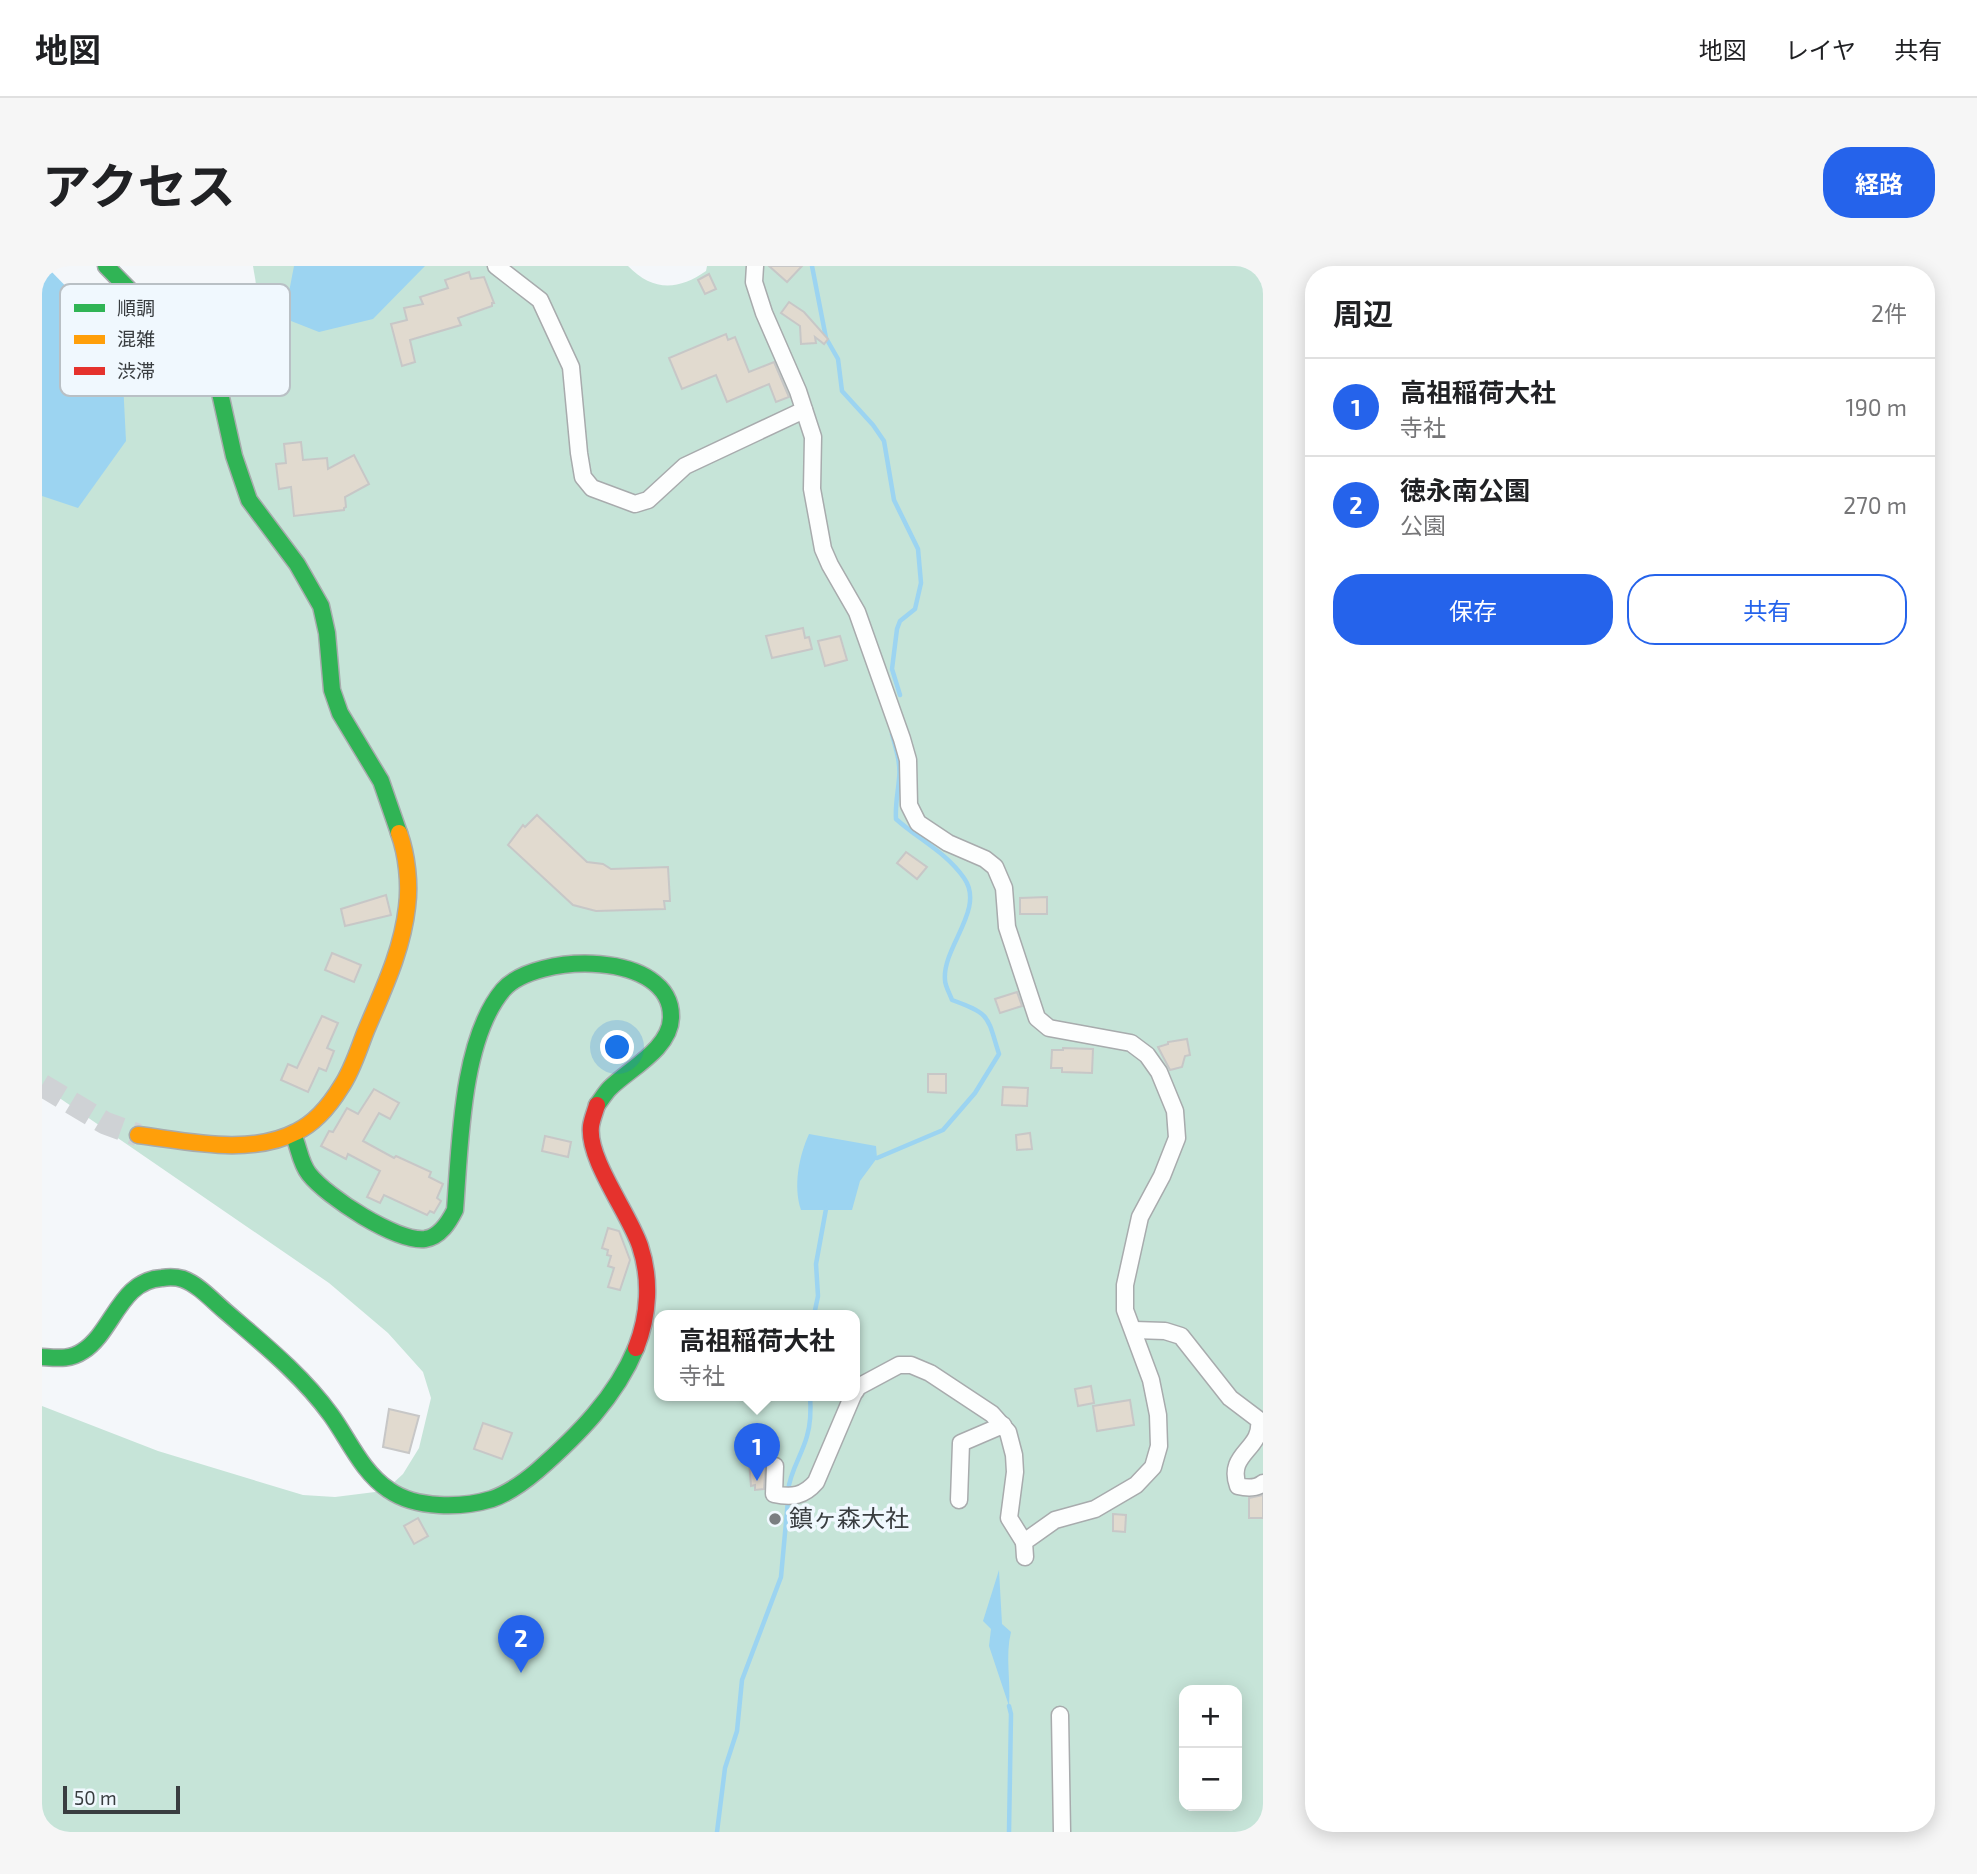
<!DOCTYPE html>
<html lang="ja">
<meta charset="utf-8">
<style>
:root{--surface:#fff;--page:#f6f6f6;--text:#202124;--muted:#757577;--line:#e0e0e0;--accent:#2563eb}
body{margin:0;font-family:"Exo 2","Noto Sans JP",sans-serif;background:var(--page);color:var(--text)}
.controls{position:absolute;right:21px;bottom:21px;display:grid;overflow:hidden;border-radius:14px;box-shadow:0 4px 18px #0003}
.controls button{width:63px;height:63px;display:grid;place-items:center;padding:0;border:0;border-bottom:2px solid var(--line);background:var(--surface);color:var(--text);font:35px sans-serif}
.scale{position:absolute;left:21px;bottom:18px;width:117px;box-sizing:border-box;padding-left:7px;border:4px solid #393d40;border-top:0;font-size:19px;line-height:24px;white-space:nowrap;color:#393d40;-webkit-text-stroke:5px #f0f8fe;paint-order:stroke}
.you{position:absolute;left:576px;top:782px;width:24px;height:24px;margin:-18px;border:5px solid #fff;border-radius:50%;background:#1a73e8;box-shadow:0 0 0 10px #1a73e833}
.badge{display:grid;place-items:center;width:46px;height:46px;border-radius:50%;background:var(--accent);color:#fff;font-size:23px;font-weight:700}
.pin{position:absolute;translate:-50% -58px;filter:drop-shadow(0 2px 4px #0008)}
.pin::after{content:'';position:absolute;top:37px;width:24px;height:21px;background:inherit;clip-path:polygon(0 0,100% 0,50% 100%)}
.popup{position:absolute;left:612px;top:1044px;width:206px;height:91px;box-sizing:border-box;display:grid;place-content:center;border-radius:14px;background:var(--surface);filter:drop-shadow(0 2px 5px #0005);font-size:23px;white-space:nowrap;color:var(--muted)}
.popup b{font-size:26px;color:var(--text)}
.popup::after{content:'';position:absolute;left:50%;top:100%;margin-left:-14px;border:14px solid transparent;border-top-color:var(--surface)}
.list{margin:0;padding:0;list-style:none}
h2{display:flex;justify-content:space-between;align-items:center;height:91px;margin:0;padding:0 28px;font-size:30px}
h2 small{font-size:23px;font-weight:400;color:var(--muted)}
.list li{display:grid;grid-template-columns:46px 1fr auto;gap:21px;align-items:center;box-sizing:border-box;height:98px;padding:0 28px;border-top:2px solid var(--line)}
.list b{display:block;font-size:26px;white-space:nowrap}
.list p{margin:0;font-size:23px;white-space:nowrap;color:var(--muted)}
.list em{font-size:23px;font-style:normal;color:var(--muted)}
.actions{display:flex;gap:14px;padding:21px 28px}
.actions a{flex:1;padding:16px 0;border:2px solid var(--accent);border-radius:28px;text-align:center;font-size:24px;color:var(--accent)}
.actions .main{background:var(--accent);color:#fff}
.map{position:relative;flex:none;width:1221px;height:1566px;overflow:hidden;border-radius:28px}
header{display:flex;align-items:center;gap:42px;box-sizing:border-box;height:98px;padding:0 35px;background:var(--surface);border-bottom:2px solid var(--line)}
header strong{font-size:33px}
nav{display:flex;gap:38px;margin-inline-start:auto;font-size:24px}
.intro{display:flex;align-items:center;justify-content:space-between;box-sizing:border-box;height:168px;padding:0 42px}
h1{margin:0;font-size:49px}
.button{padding:18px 32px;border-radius:28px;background:var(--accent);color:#fff;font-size:24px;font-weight:700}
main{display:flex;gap:42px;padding:0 42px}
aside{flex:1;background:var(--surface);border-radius:28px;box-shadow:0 4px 18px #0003}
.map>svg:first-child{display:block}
</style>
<header>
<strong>地図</strong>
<nav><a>地図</a><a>レイヤ</a><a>共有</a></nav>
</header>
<div class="intro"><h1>アクセス</h1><a class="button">経路</a></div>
<main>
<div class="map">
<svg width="1221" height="1566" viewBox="0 0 1221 1566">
<rect width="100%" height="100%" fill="#f4f7fa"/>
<path fill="#c6e4d8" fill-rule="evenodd" d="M211,0h375c24,25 50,25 78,5l1,-5h556v1566h-1221v-426l116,45 145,44 32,2 40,-5 15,-6 13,-12 16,-26 12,-50 -8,-26 -35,-39 -59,-50 -287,-197v-654c29,-21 57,-44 90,-58 45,-18 121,-25 124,-87 0,-6 -2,-14 -3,-21zM617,1049h196v80h-196zM1142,1424h53v116h-53z"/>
<g fill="#9cd4f1">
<path d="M0,0h4l75,77 5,98 -48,67 -36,-12z"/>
<path d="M252,0h131l-52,53 -54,13 -28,-11 -2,-29z"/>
<path d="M767,868l67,12 1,12 -17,23 -8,29h-51c-8,-24 -2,-54 8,-76z"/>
<path d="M957,1304l3,54 9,8c-6,24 0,49 -2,74l-20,-60 2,-17 -8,-8z"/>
</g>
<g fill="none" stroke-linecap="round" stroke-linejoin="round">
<g stroke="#9cd4f1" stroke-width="4.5">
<path d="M770,0l14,72 12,21 4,32 31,34 11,16 10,59 24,49 3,34 -6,26 -15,12 -3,8 -5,40 8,26"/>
<path d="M835,892l66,-28 32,-37 24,-39c-12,-38 -8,-40 -47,-54 -2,-6 -7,-14 -7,-20 -3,-33 41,-71 19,-102 -18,-26 -46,-39 -68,-59 -1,-15 2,-26 3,-40 2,-15 -3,-30 -7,-45"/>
<path d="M772,1049l4,-19 -2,-32 10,-55"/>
<path d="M746,1225c2,-20 14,-36 19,-55 4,-13 4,-27 3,-41"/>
<path d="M967,1440l2,8 -2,118"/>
<path d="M675,1566l8,-64 12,-37 5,-51 39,-103 7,-77"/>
</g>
</g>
<g fill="#e1dacf" stroke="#c7c7c7" stroke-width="2">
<path d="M727,0h33l-15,16z"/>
<path d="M427,6l2,7 13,-2 10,26h-2v3l-34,12 3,7 -51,15 5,22 -13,4 -11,-42 16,-4 -3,-12 19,-4 -3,-7 28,-9 -3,-8z"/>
<path d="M667,8l7,15 -11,5 -7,-14z"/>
<path d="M747,36l15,10 24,27 -4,5 -9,-7 1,6 -15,1 -1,-18 -19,-13z"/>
<path d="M684,68l2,6 7,-3 14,35 25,-10 15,35 -13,5 -7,-18 -42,18 -11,-27 -34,14 -13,-31z"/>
<path d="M259,176l2,18 24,-2 1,11 26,-14 15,29 -24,13 1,10 -2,1v2l-50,6 -3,-29 -12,2 -3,-25 10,-1 -2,-19z"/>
<path d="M761,362l2,10 4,-1 3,12 -40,9 -6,-22z"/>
<path d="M798,370l7,24 -22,6 -7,-25z"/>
<path d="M495,549l50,47 16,2 8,5 57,-2 2,34h-6l1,8 -69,2 -23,-6 -65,-60 15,-20 2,2z"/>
<path d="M864,586l21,15 -10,12 -20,-16z"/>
<path d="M344,629l5,20 -46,11 -4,-17z"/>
<path d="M1005,631v17h-27v-16z"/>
<path d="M290,687l29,12 -7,17 -29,-12z"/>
<path d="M975,726l5,14 -22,7 -5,-14z"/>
<path d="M280,750l16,7 -11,25 7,3 -8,20 -7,-3 -11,24 -27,-12 7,-16 9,4z"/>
<path d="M1145,773l3,16 -5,1 -3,11 -12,3 -12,-23 10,-3v-2z"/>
<path d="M1021,782l30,1 -1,24 -30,-1v-4h-11l1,-18h11z"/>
<path d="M886,808h18v19l-18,-1z"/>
<path d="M961,821l25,1 -1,18 -25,-1z"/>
<path d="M332,823l25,14 -9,16 -11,-6 -16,28 31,17 2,-2 35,16 -2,5 14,7 -6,14 4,3 -7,12 -4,-2 -3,4 -43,-20 -4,8 -13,-6 13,-26 -32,-17 -2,5 -25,-13 8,-15 4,1 14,-24 11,6z"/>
<path d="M988,867l2,16 -15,1 -1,-15z"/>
<path d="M503,870l26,6 -3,15 -26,-6z"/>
<path d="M566,962l11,3 11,29 -10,30 -12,-3 6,-19 -6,-2 3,-10 -4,-1 1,-5 -6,-2z"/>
<path d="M1049,1120l3,17 -16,3 -3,-17z"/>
<path d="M1088,1134l4,25 -37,6 -4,-25z"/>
<path d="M347,1143l30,7 -10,37 -26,-6z"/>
<path d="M441,1157l29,10 -10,26 -28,-10z"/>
<path d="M725,1181l-3,42 -9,1v-5l-4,1 -3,-37z"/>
<path d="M1221,1229v23h-14v-20z"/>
<path d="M1071,1248l13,1 -1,17 -12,-1z"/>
<path d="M376,1252l10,18 -14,8 -10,-18z"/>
</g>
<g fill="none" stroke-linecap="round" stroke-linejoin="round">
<path stroke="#cfd2d5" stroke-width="23" stroke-dasharray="23 11" stroke-linecap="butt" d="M0,819l63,38 33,12"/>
<g stroke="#a8abad" stroke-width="19">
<g id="street">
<path d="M454,0l44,34 31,67 8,86 4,24 9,11 43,16 13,-4 37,-34 119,-56"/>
<path d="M713,0l-1,16 10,31 34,78 15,46 -1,52 11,60 7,16 27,47 45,127 6,21 1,45 9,18 30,20 37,16 10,8 9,21 3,39 30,91 12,10 82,15 16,12 12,17 16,39 2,27 -15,38 -22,41 -15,68v25l26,70 7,35 1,31 -6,21 -17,18 -41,24 -40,11 -31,22 1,15"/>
<path d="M1092,1064l31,1 16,5 49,62 29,22c4,30 -33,33 -21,66 8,2 18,3 25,-3"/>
<path d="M813,1126l3,-5 41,-22h12l19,8 62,41 16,18 6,23 1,17 -6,46 15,24"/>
<path d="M733,1200l-1,28c18,4 30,2 42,-12l37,-87"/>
<path d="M917,1234l2,-57 42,-18"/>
<path d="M1018,1449l2,117"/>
</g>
</g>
<g stroke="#a8abad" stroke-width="19">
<g id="fast">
<path d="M64,0l48,49 43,27 19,33 18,81 15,44 48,64 24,42 6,27 5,57 8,23 41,68 18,52"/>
<path d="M251,868c6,13 7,29 16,40 18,23 87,68 116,65 15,-2 24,-17 30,-29 5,-63 6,-170 48,-220 33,-38 170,-40 168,28 -1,31 -42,51 -61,70 -5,5 -9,12 -13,17"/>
<path d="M0,1091c15,1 28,3 41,-6 30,-19 37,-71 79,-73 7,-1 14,-1 21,1 16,6 29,21 42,32 37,32 77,64 106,104 18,25 31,57 58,75 27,19 73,18 103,9 17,-6 32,-17 45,-28 40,-35 79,-74 99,-123"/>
</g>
</g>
<g stroke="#a8abad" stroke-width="19">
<path id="slow" d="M96,869c49,6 112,21 158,-3 19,-9 34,-27 45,-45 11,-16 17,-36 24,-54 17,-41 37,-81 42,-126 3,-23 0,-52 -8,-74"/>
</g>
<g stroke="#a8abad" stroke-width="19">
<path id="jam" d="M555,839c-2,7 -5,14 -6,21 -4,33 38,87 49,120 11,33 9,69 -4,102"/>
</g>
<use href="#street" stroke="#fdfefe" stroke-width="16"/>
<use href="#fast" stroke="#30b455" stroke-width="16"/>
<use href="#slow" stroke="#ff9f0a" stroke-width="16"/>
<use href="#jam" stroke="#e5322d" stroke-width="16"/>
</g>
<circle fill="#7a7e81" stroke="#f0f8fe" stroke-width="2.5" cx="733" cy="1253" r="7"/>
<g text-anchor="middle" stroke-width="7" stroke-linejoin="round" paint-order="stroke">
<g font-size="24" fill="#393d40" stroke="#f0f8fe" text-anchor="start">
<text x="747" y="1261">鎮ヶ森大社</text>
</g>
</g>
<rect x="18" y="18" width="230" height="112" rx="10" fill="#f0f8fe" stroke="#b9c0c5" stroke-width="2"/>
<rect x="32" y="38" width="31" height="8" fill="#30b455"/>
<rect x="32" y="69" width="31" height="9" fill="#ff9f0a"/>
<rect x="32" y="101" width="31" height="8" fill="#e5322d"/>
<g font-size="19" fill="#393d40">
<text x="75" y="49">順調</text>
<text x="75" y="80">混雑</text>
<text x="75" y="112">渋滞</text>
</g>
</svg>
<div class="controls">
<button>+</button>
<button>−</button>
</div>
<div class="scale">50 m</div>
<div class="you"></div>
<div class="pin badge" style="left:715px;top:1215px">1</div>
<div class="popup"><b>高祖稲荷大社</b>寺社</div>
<div class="pin badge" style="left:479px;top:1407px">2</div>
</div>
<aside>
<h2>周辺<small>2件</small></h2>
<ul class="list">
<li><span class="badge">1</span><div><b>高祖稲荷大社</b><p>寺社</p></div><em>190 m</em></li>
<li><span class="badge">2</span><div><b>徳永南公園</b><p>公園</p></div><em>270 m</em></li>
</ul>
<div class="actions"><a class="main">保存</a><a>共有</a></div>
</aside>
</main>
